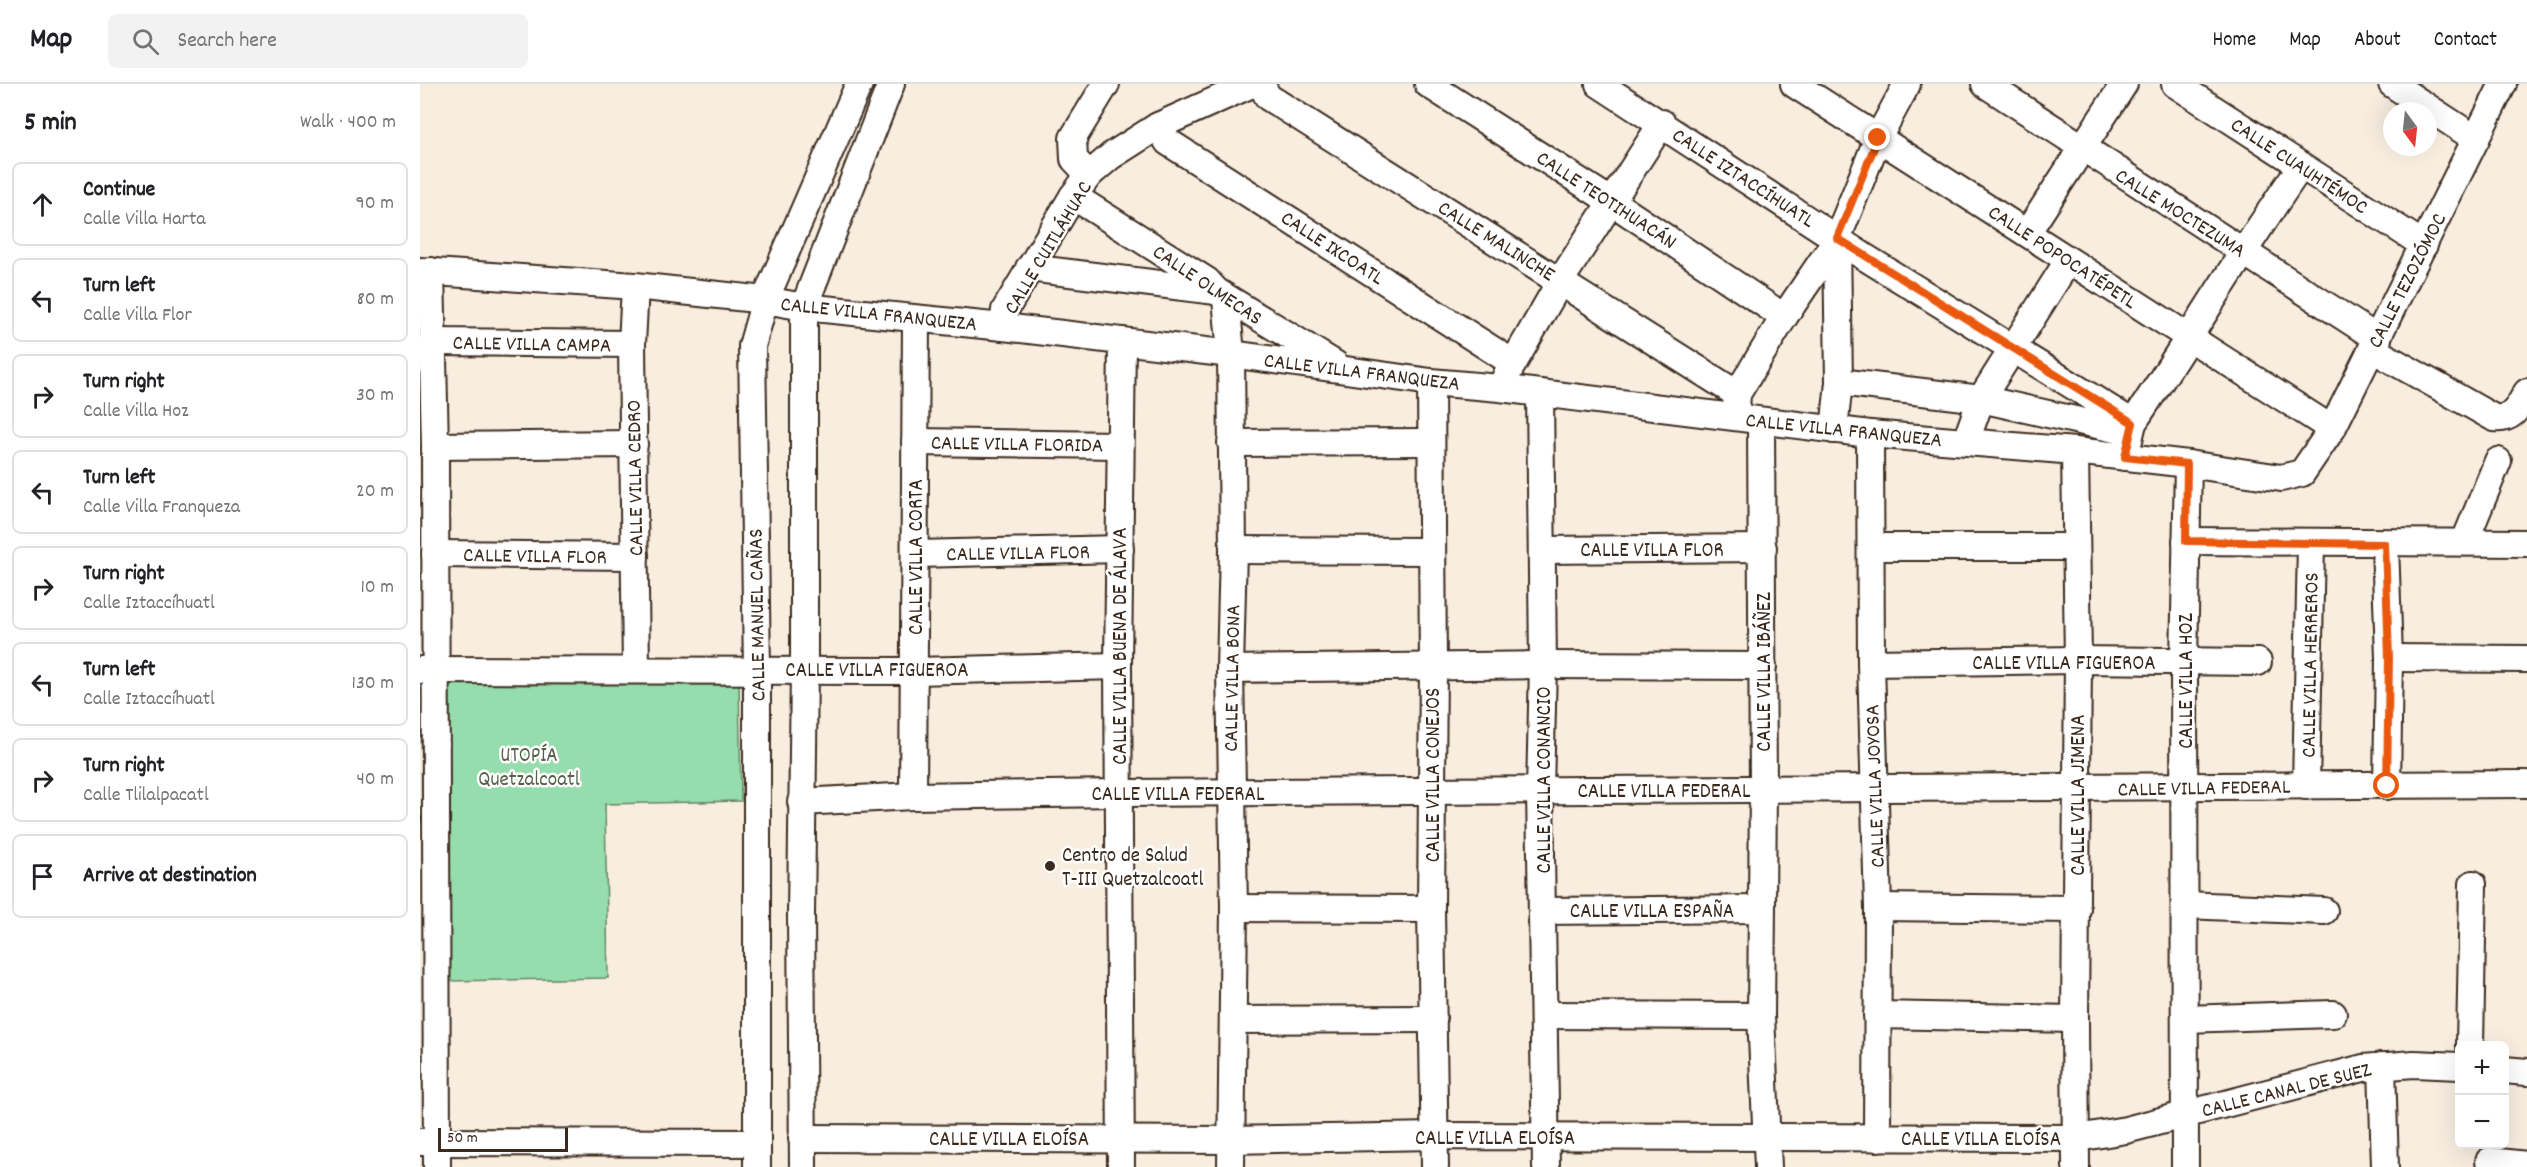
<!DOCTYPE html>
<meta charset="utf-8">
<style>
:root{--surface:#fff;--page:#f2f2f2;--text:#202124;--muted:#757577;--line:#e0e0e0}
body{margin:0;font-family:Dekko,sans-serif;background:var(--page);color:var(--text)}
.controls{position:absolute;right:18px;bottom:18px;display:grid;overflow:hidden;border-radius:9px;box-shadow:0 6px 24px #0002}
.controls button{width:54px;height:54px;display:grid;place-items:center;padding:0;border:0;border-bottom:2px solid var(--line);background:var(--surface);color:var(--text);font:30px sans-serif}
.compass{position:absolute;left:1963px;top:18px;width:54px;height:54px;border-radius:50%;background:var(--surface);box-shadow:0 6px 24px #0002;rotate:165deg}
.scale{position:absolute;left:18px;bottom:15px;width:130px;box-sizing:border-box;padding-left:6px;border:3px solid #3b2a1e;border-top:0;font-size:16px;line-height:21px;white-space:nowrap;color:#3b2a1e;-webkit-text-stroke:4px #fff;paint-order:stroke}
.stop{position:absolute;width:18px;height:18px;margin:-14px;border:4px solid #ea580c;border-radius:50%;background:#fff}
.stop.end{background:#ea580c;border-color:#fff;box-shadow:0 2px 6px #0008}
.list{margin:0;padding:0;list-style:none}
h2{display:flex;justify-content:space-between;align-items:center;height:78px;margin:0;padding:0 24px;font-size:26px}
h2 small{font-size:20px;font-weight:400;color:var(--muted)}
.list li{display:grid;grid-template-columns:39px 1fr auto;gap:18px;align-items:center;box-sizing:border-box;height:84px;margin:0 12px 12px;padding:0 12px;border:2px solid var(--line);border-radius:9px}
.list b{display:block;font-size:22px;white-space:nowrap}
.list p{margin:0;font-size:20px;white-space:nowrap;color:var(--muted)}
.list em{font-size:20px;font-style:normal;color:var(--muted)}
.icon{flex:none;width:33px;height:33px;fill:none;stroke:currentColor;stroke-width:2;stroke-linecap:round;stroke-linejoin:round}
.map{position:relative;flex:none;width:2107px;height:1083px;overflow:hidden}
header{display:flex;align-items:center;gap:36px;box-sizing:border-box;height:84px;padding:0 30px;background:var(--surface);border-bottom:2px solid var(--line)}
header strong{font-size:28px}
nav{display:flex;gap:33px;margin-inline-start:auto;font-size:21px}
.search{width:420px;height:54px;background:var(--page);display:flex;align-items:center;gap:15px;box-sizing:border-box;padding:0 21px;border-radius:9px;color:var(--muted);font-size:22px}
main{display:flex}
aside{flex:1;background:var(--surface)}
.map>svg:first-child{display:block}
</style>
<header>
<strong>Map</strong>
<div class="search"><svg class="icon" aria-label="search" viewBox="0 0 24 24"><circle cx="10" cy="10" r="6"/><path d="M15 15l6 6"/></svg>Search here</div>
<nav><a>Home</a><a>Map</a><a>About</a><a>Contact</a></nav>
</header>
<main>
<aside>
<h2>5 min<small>Walk · 400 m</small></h2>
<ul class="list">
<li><svg class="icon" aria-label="ahead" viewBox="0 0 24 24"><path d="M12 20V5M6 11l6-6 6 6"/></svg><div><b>Continue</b><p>Calle Villa Harta</p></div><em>90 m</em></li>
<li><svg class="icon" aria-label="left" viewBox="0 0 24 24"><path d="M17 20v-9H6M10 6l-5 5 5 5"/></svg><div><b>Turn left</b><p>Calle Villa Flor</p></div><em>80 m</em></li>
<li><svg class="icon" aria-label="right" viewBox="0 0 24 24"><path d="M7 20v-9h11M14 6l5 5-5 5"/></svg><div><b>Turn right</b><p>Calle Villa Hoz</p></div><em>30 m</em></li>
<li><svg class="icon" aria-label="left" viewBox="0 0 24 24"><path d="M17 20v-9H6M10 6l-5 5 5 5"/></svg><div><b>Turn left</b><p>Calle Villa Franqueza</p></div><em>20 m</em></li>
<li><svg class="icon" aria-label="right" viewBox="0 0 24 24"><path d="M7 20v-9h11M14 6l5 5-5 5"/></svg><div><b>Turn right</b><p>Calle Iztaccíhuatl</p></div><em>10 m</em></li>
<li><svg class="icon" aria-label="left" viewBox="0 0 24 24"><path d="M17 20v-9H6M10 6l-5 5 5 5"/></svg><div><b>Turn left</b><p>Calle Iztaccíhuatl</p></div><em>130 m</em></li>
<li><svg class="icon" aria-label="right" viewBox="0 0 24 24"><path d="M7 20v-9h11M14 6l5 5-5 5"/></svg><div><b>Turn right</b><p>Calle Tlilalpacatl</p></div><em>40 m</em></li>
<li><svg class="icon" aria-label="arrive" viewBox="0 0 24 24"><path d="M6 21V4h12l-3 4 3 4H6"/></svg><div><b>Arrive at destination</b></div></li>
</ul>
</aside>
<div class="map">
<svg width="2107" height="1083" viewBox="0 0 2107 1083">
<rect width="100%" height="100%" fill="#f8eee0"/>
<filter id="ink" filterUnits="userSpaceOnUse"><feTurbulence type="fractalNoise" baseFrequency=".0167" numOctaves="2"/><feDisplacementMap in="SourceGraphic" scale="12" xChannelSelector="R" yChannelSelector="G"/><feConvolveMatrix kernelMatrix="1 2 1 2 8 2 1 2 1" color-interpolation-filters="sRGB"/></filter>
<g filter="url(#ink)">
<path fill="#95ddac" stroke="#688465" stroke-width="1.5" d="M319,593l2,124 -136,3 3,174 -159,3 -6,-297z"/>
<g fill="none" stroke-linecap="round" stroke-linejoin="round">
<g stroke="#3b2a1e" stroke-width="30">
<g id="minor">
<path d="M841,0l7,13 469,297"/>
<path d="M1008,0l184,118 172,115"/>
<path d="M1179,0l264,172 270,167 -8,34"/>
<path d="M1374,0l538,345"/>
<path d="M1565,0l393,255"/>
<path d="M1755,0l249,161"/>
<path d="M1972,0l84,55"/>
<path d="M738,42l10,16 345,221"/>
<path d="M669,91l-15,-16 -1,-21 33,-54"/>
<path d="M653,112l134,85 9,10 119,73"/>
<path d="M1607,149l97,-149"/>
<path d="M609,184l187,23"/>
<path d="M0,187l215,15 130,14 39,7 199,20 228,27 200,28 69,6 370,46 205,17 113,13 93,14 21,-5 30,-44 171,-345"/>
<path d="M11,187l4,175 2,721"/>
<path d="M215,202l-3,58 4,325"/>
<path d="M806,214l5,56 2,196 -3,119 4,239 -3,259"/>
<path d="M583,243l2,-17 68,-114 16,-21 22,-19 47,-30 94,-42"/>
<path d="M12,258l200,2"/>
<path d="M1952,265l122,69c20,2 24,-11 33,-26"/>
<path d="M1086,292l55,-96 101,-157"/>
<path d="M1011,298l2,285 -2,242 4,258"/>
<path d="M1419,298l142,17 148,33"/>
<path d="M1120,309l3,272 -3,126 6,376"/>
<path d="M1316,326l1,-16 47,-77 53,-78 41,-101 29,-54"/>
<path d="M1341,338l2,368 -2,226 7,151"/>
<path d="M1713,339c57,-85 109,-173 168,-257"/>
<path d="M1414,346l5,-48 -2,-143"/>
<path d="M1450,350l1,229 7,244 -1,231"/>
<path d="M1546,357l15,-42 87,-138"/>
<path d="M495,358l204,3"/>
<path d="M811,359l199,-1"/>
<path d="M15,362l199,-2"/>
<path d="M1655,367l3,209 -3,359 1,148"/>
<path d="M1766,457l341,2"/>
<path d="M2045,457l33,-80"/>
<path d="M1965,460l4,114 -2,128"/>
<path d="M1452,463h204"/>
<path d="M813,466l199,1"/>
<path d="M1122,466l221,-2"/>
<path d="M15,470l200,2"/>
<path d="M497,470l203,-5"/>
<path d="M1969,574l138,1"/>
<path d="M1451,579l207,-3 180,2"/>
<path d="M810,585l313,-4 220,1"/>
<path d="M0,586l495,1 203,-5"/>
<path d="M1886,702l5,-242"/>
<path d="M493,712l3,-477"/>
<path d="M381,718l112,-6 205,-3 1409,-9"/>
<path d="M1765,821l139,6"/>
<path d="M1458,823l199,2"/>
<path d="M814,824l197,1"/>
<path d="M1123,827l218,-2"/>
<path d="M1124,931l217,1"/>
<path d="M1457,931l198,4"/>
<path d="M1765,935l148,-5"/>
<path d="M813,936l200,-1"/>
<path d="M2050,962l3,-162"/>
<path d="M1962,982l3,101"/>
<path d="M2084,986l23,2"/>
<path d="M382,1054l429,2 203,-4 643,2 49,-8 237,-62 51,-4 46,2"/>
<path d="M0,1058l337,1"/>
<path d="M2069,1077l38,4"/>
<path d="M337,1083v-498l-5,-323 13,-46 94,-216"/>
<path d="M383,1083l-2,-252 3,-246v-362l87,-223"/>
<path d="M701,1083l-3,-501 4,-325"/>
<path d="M1765,1083l-1,-505 4,-198"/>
</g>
</g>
<use href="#minor" stroke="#fff" stroke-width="26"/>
</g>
</g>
<g fill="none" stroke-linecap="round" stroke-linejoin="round" filter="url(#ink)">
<path stroke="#ea580c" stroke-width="8" d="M1458,54l-41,100 296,185 -8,34 62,7 -1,77 199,3 4,114 -2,128"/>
</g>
<circle fill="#3b2a1e" stroke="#fff" stroke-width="2" cx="630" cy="782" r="6"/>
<g text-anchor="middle" stroke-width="5" stroke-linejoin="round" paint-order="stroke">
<g font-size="21" fill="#3b2a1e" stroke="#fff">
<text transform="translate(1880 81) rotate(33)" y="7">CALLE CUAUHTÉMOC</text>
<text transform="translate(1324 93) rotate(33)" y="7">CALLE IZTACCÍHUATL</text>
<text transform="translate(1187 115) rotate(33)" y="7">CALLE TEOTIHUACÁN</text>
<text transform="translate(1761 128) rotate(32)" y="7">CALLE MOCTEZUMA</text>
<text transform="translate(1077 156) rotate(32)" y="7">CALLE MALINCHE</text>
<text transform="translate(627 163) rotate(-59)" y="7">CALLE CUITLÁHUAC</text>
<text transform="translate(913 163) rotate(33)" y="7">CALLE IXCOATL</text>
<text transform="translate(1643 172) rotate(33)" y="7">CALLE POPOCATÉPETL</text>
<text transform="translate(1986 196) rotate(-63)" y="7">CALLE TEZOZÓMOC</text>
<text transform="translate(788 200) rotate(34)" y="7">CALLE OLMECAS</text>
<text transform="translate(459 229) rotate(6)" y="7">CALLE VILLA FRANQUEZA</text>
<text transform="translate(112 259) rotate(1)" y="7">CALLE VILLA CAMPA</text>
<text transform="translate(942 287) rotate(7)" y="7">CALLE VILLA FRANQUEZA</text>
<text transform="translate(1424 345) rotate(6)" y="7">CALLE VILLA FRANQUEZA</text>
<text transform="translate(597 359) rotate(1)" y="7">CALLE VILLA FLORIDA</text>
<text transform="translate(214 394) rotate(-91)" y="7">CALLE VILLA CEDRO</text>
<text x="1232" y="472">CALLE VILLA FLOR</text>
<text transform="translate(598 468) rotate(-1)" y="7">CALLE VILLA FLOR</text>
<text transform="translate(115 471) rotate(1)" y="7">CALLE VILLA FLOR</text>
<text transform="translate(495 473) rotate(-90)" y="7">CALLE VILLA CORTA</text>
<text transform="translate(336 531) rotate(-91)" y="7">CALLE MANUEL CAÑAS</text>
<text transform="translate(699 562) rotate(-90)" y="7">CALLE VILLA BUENA DE ÁLAVA</text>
<text x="1644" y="585">CALLE VILLA FIGUEROA</text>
<text transform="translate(1889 581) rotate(-89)" y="7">CALLE VILLA HERREROS</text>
<text x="457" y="592">CALLE VILLA FIGUEROA</text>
<text transform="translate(1343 588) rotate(-90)" y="7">CALLE VILLA IBÁÑEZ</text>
<text transform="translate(811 594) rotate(-89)" y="7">CALLE VILLA BONA</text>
<text transform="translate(1765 597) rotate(-90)" y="7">CALLE VILLA HOZ</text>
<text transform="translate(1012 691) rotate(-90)" y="7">CALLE VILLA CONEJOS</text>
<text transform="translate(1123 696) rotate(-90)" y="7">CALLE VILLA CONANCIO</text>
<text transform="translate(1454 702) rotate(-92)" y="7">CALLE VILLA JOYOSA</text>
<text transform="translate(1784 703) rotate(-1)" y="7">CALLE VILLA FEDERAL</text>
<text x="1244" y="713">CALLE VILLA FEDERAL</text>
<text x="758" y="716">CALLE VILLA FEDERAL</text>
<text transform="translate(1657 711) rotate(-90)" y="7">CALLE VILLA JIMENA</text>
<text x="1232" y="833">CALLE VILLA ESPAÑA</text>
<text transform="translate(1866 1005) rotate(-14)" y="7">CALLE CANAL DE SUEZ</text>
<text x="1075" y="1060">CALLE VILLA ELOÍSA</text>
<text x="589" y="1061">CALLE VILLA ELOÍSA</text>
<text x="1561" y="1061">CALLE VILLA ELOÍSA</text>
</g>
<g font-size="21" fill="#566049" stroke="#fff">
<text x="109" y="677">UTOPÍA<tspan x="109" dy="24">Quetzalcoatl</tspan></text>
</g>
<g font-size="21" fill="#3b2a1e" stroke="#fff" text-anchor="start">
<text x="642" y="777">Centro de Salud<tspan x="642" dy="24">T-III Quetzalcoatl</tspan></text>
</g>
</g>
</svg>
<div class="controls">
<button>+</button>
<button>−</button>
</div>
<svg class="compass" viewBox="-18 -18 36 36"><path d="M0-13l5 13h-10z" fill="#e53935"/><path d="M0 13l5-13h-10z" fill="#757577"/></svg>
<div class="scale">50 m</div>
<div class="stop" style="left:1967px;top:702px"></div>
<div class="stop end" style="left:1458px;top:54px"></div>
</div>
</main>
